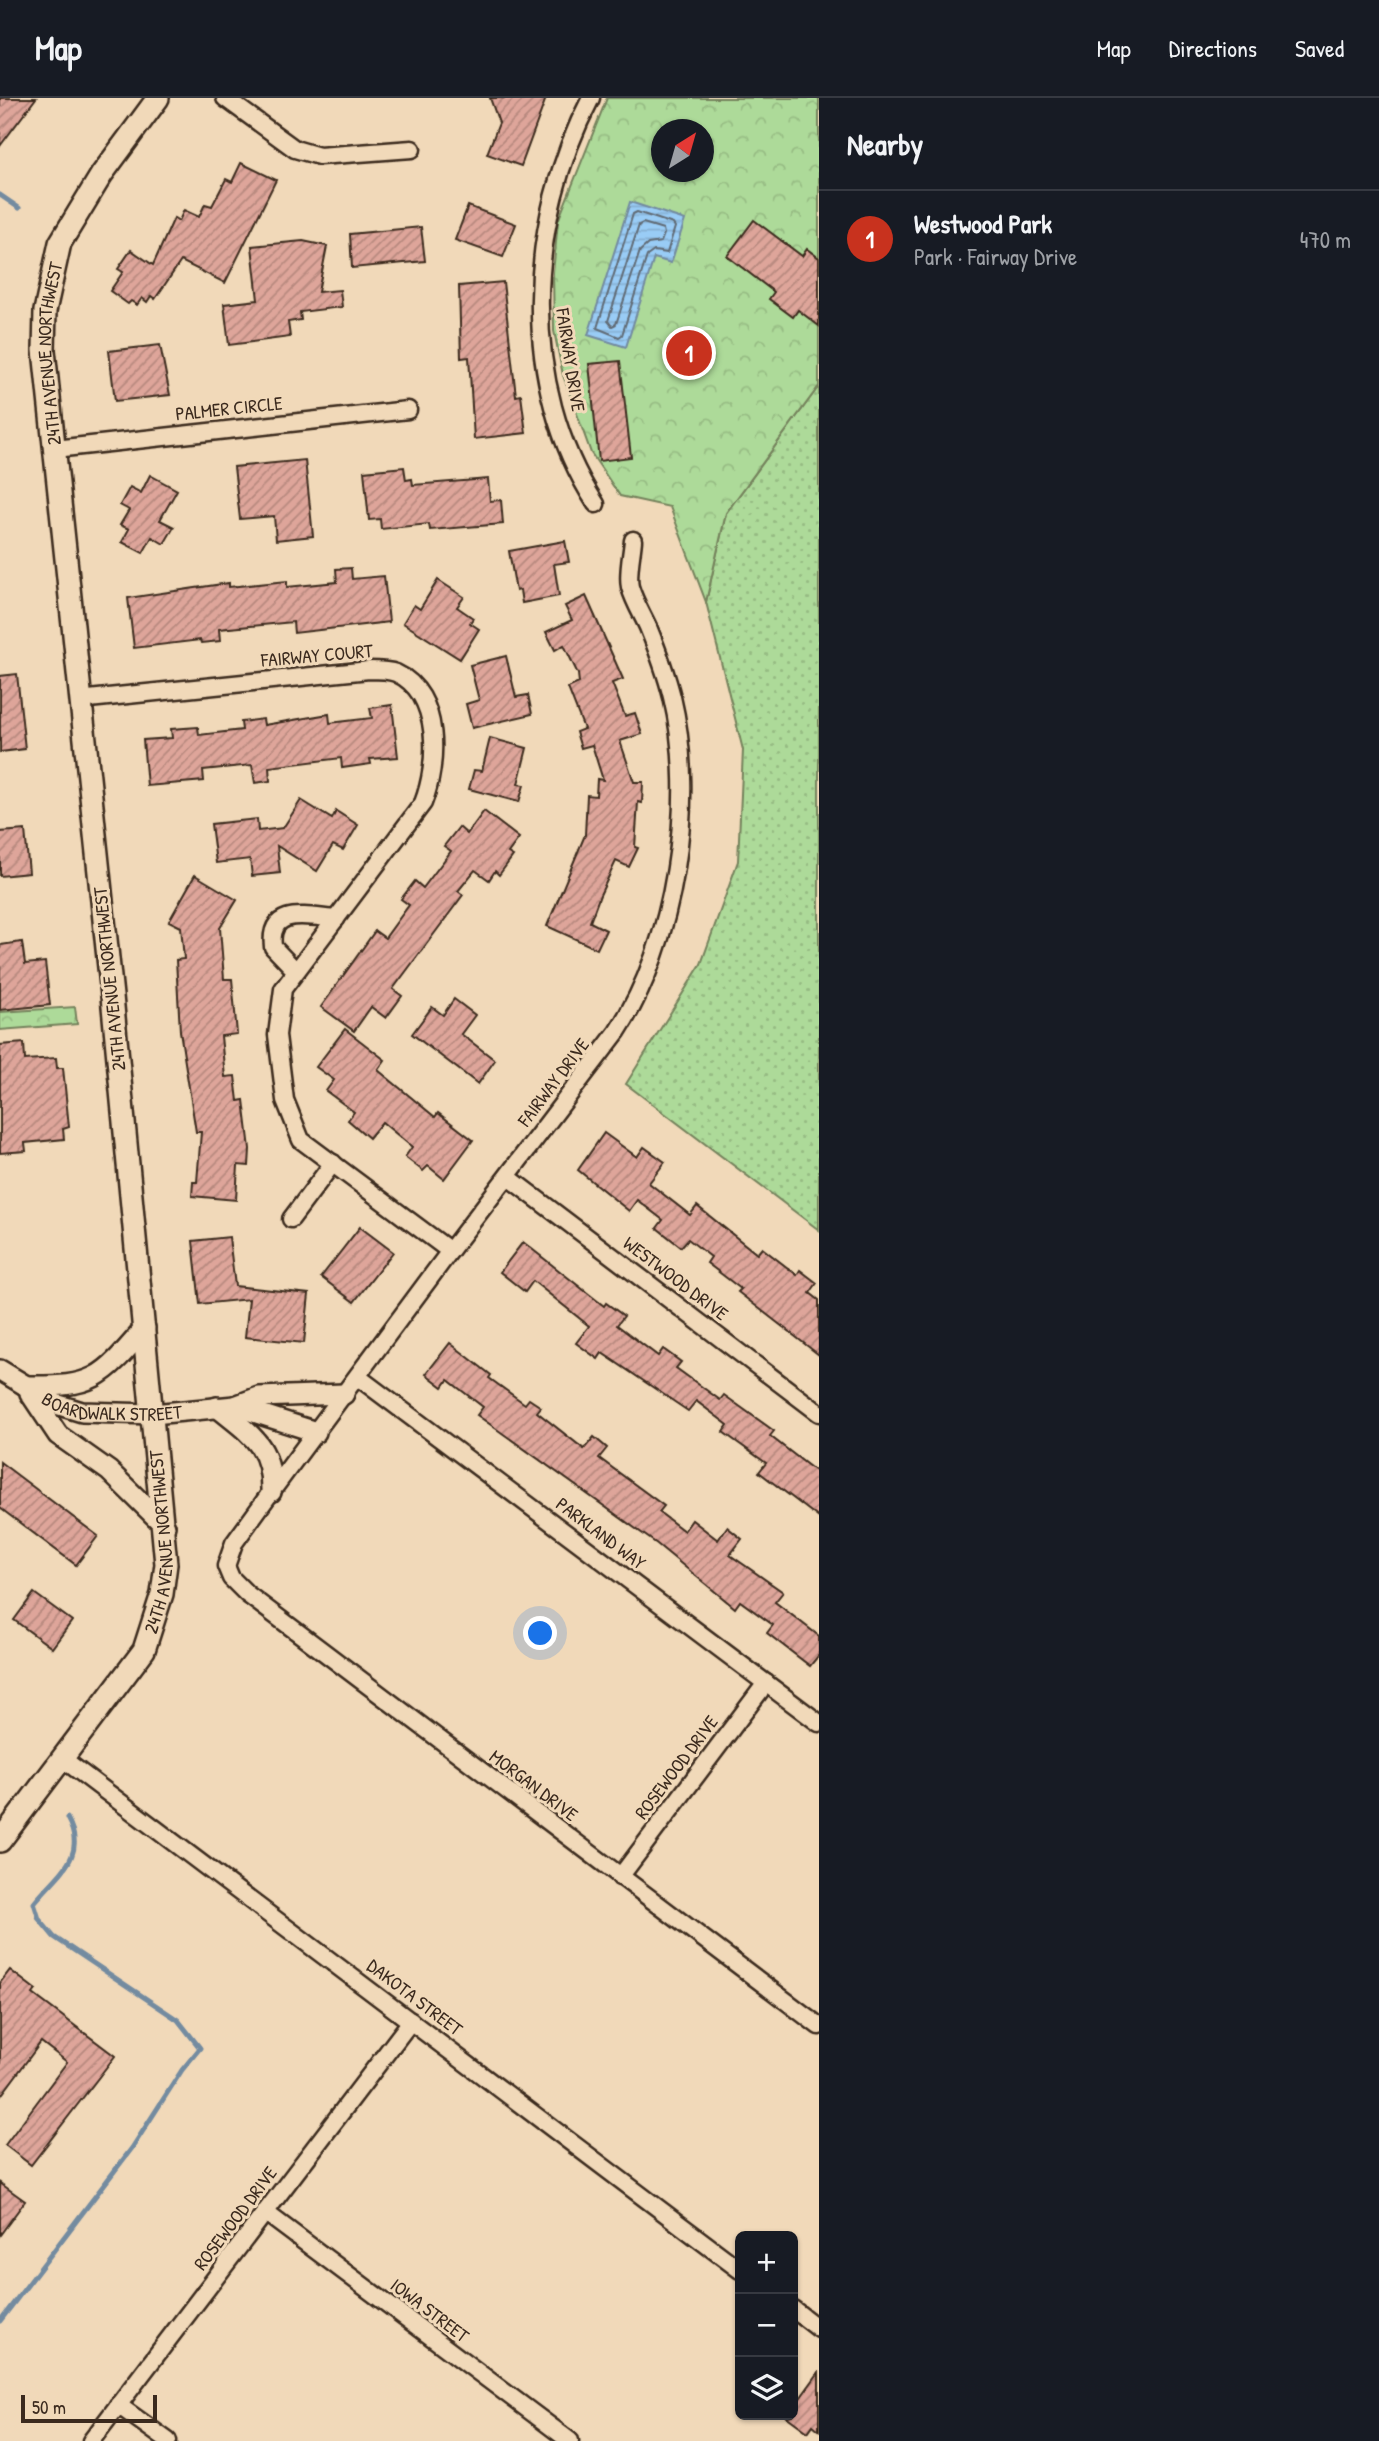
<!DOCTYPE html>
<meta charset="utf-8">
<style>
:root{--surface:#171b24;--page:#242831;--text:#f1f3f6;--muted:#9ea1a6;--line:#363941;--accent:#c8321e}
body{margin:0;font-family:"Patrick Hand",sans-serif;background:var(--page);color:var(--text)}
.controls{position:absolute;right:21px;bottom:21px;display:grid;overflow:hidden;border-radius:10px;box-shadow:0 2px 5px #0004}
.controls button{width:63px;height:63px;display:grid;place-items:center;padding:0;border:0;border-bottom:2px solid var(--line);background:var(--surface);color:var(--text);font:35px sans-serif}
.compass{position:absolute;left:651px;top:21px;width:63px;height:63px;border-radius:50%;background:var(--surface);box-shadow:0 2px 5px #0004;rotate:37deg}
.scale{position:absolute;left:21px;bottom:18px;width:136px;box-sizing:border-box;padding-left:7px;border:4px solid #3b2a1e;border-top:0;font-size:19px;line-height:24px;white-space:nowrap;color:#3b2a1e;-webkit-text-stroke:5px #f1d9b9;paint-order:stroke}
.you{position:absolute;left:541px;top:1536px;width:24px;height:24px;margin:-18px;border:5px solid #fff;border-radius:50%;background:#1a73e8;box-shadow:0 0 0 10px #1a73e833}
.badge{display:grid;place-items:center;width:46px;height:46px;border-radius:50%;background:var(--accent);color:#fff;font-size:23px;font-weight:700}
.pin{position:absolute;translate:-50% -50%;border:4px solid #fff;box-shadow:0 2px 7px #0006}
.list{margin:0;padding:0;list-style:none}
h2{display:flex;justify-content:space-between;align-items:center;height:91px;margin:0;padding:0 28px;font-size:30px}
h2 small{font-size:23px;font-weight:400;color:var(--muted)}
.list li{display:grid;grid-template-columns:46px 1fr auto;gap:21px;align-items:center;box-sizing:border-box;height:98px;padding:0 28px;border-top:2px solid var(--line)}
.list b{display:block;font-size:26px;white-space:nowrap}
.list p{margin:0;font-size:23px;white-space:nowrap;color:var(--muted)}
.list em{font-size:23px;font-style:normal;color:var(--muted)}
.icon{flex:none;width:38px;height:38px;fill:none;stroke:currentColor;stroke-width:2;stroke-linecap:round;stroke-linejoin:round}
.map{position:relative;flex:none;width:819px;height:2343px;overflow:hidden}
header{display:flex;align-items:center;gap:42px;box-sizing:border-box;height:98px;padding:0 35px;background:var(--surface);border-bottom:2px solid var(--line)}
header strong{font-size:33px}
nav{display:flex;gap:38px;margin-inline-start:auto;font-size:24px}
main{display:flex}
aside{flex:1;background:var(--surface)}
.map>svg:first-child{display:block}
</style>
<header>
<strong>Map</strong>
<nav><a>Map</a><a>Directions</a><a>Saved</a></nav>
</header>
<main>
<div class="map">
<svg width="819" height="2343" viewBox="0 0 819 2343">
<defs>
<pattern id="grass-dots" width="8" height="8" patternUnits="userSpaceOnUse" patternTransform="scale(1.75)"><rect width="8" height="8" fill="#adda99"/><path d="M2 2h.1M6 6h.1" fill="none" stroke="#96bb83" stroke-width="1.8" stroke-linecap="round"/></pattern>
<pattern id="park-crowns" width="20" height="18" patternUnits="userSpaceOnUse" patternTransform="scale(1.75)"><rect width="20" height="18" fill="#adda99"/><path d="M2 6a3 3 0 1 1 6 0M12 15a3 3 0 1 1 6 0" fill="none" stroke="#96bb83"/></pattern>
<pattern id="water-rules" width="6" height="5" patternUnits="userSpaceOnUse" patternTransform="scale(1.75)"><rect width="6" height="5" fill="#99ccf6"/><path d="M0 2.5h6" fill="none" stroke="#85afd2"/></pattern>
<pattern id="building-hatch" width="6" height="6" patternUnits="userSpaceOnUse" patternTransform="scale(1.75)"><rect width="6" height="6" fill="#dea59a"/><path d="M-1 1l2-2M0 6l6-6M5 7l2-2" fill="none" stroke="#b5877d"/></pattern>
</defs>
<rect width="100%" height="100%" fill="#f1d9b9"/>
<filter id="ink" filterUnits="userSpaceOnUse"><feTurbulence type="fractalNoise" baseFrequency=".0143" numOctaves="2"/><feDisplacementMap in="SourceGraphic" scale="14" xChannelSelector="R" yChannelSelector="G"/><feConvolveMatrix kernelMatrix="1 2 1 2 8 2 1 2 1" color-interpolation-filters="sRGB"/></filter>
<g filter="url(#ink)">
<path fill="url(#grass-dots)" stroke="#74825c" stroke-width="2" d="M819,288v844l-193,-146 75,-120 37,-103 5,-111 -37,-148 20,-89z"/>
<g fill="url(#park-crowns)" stroke="#74825c" stroke-width="2" fill-rule="evenodd">
<path d="M607,0h212v288l-93,127 -20,89 -36,-95 -50,-11 -29,-43 -28,-78 -9,-44 -1,-58 5,-52zM662,32h42v42h-42z"/>
<path d="M75,909l2,17 -77,6v-18z"/>
</g>
<path fill="url(#water-rules)" stroke="#738ba0" stroke-width="2" d="M630,104l55,18 -14,43 -17,-5 -28,89 -38,-12z"/>
<g fill="none" stroke-linecap="round" stroke-linejoin="round">
<g stroke="#616b74" stroke-width="2">
<path d="M637,114l36,12 2,3 -8,26 -13,-2 -7,5 -25,79 -3,2 -22,-9 36,-114z"/>
<path d="M643,125l20,6 1,5 -3,8 -13,2 -8,7 -24,73 -4,2 -4,-5 31,-96z"/>
</g>
<g stroke="#738ba0" stroke-width="5">
<path d="M0,97l19,13"/>
<path d="M0,2223l132,-173 50,-78 18,-22 -22,-28 -124,-83 -15,-18 -5,-16c23,-29 55,-46 33,-85"/>
</g>
</g>
<g fill="url(#building-hatch)" stroke="#3b2a1e" stroke-width="2">
<path d="M0,0h36l-36,48z"/>
<path d="M490,0h56l-25,68 -34,-12 12,-31z"/>
<path d="M241,65l35,17 -51,103 -44,-22 -26,38 -4,-3 -4,6 -5,-4 -5,7 -6,-4 -3,3 -18,-13 13,-19 -5,-3 13,-19 22,15 21,-47 5,3 5,-11 15,7 6,-13 7,2 14,-27 6,3z"/>
<path d="M468,108l48,18 -13,33 -48,-17z"/>
<path d="M754,122l48,36 5,-7 12,9v68l-21,-16 -5,7 -24,-18 5,-7 -47,-36z"/>
<path d="M421,129l4,34 -73,7 -2,-34z"/>
<path d="M303,143l24,5 -9,46 22,-2 2,17 -42,5 1,8 -13,2 2,15 -61,8 -5,-41 34,-4 -6,-54z"/>
<path d="M503,184l13,114 5,-1 5,38 -52,6 -5,-82 -8,1 -2,-72z"/>
<path d="M160,247l10,50 -55,6 -6,-50z"/>
<path d="M620,263l11,96 -32,4 -10,-97z"/>
<path d="M305,362l8,76 -37,4 -2,-24 -34,3 -6,-52z"/>
<path d="M404,369l2,13 6,-1 1,6 75,-6 2,22 11,-1 2,24 -73,6 -1,-6 -48,5 -1,-10 -11,1 -5,-49z"/>
<path d="M150,377l27,15 -17,30 14,7 -10,17 -12,-7 -9,16 -21,-11 7,-13 -9,-4 9,-15 -9,-5 10,-18 11,6z"/>
<path d="M565,443l4,21 -15,2 5,32 -37,7 -2,-13 -4,1 -7,-40z"/>
<path d="M351,470l1,11 32,-3 5,46 -95,11 -1,-11 -74,7 1,12 -19,2 -1,-3 -66,8 -6,-50 101,-15v4l58,-6v6l50,-5 -1,-13z"/>
<path d="M438,482l26,17 -7,10 16,11 -3,5 9,6 -19,30 -57,-36 11,-18 6,4z"/>
<path d="M586,498l37,83 -11,4 13,33 10,-3 7,21 -22,7 14,41h9l-1,21 -4,-1 -3,45 3,1 -9,19 -13,-6 -16,34 -10,27 16,8 -9,19 -50,-23 38,-91 2,-40 9,1 1,-17 6,1 -11,-35 -11,3 -5,-16 8,-3 -16,-41 11,-5 -1,-9 -14,-29 -9,5 -9,-18 26,-12 -7,-14z"/>
<path d="M506,558l10,41 12,-2 4,19 -60,14 -6,-24 13,-4 -9,-35z"/>
<path d="M17,576l8,75 -25,3v-76z"/>
<path d="M392,607l6,52 -28,2 1,5 -29,4 -1,-10 -72,9 1,14 -15,2 -3,-18 -49,5 1,11 -57,5 -4,-46 29,-2 -1,-9 27,-2 1,8 43,-5 -1,-8 22,-3 1,6 65,-11 1,9 42,-5 -2,-10z"/>
<path d="M490,640l37,10 -9,36 6,1 -5,17 -50,-13 5,-19 8,1z"/>
<path d="M301,702l31,19 4,-8 22,14 -15,25 -10,-5 -16,26 -40,-25 3,27 -28,3 -2,-17 -34,4 -5,-39 46,-5 1,12 25,-3z"/>
<path d="M484,713l35,27 -11,15 5,3 -14,19 -4,-4 -6,9 -14,-10 -17,21 5,4 -70,94 9,7 -16,22 -15,-11 -17,24 -33,-24 54,-76 10,7 24,-33 -8,-6 14,-18 8,7 28,-37 -7,-5 15,-19 8,7z"/>
<path d="M25,732l4,43 -29,3v-44z"/>
<path d="M195,777l42,25 -17,28 4,51h8l5,55 -16,2 4,41 10,-1 3,25 6,-1 6,49 -1,17 -11,-1 -2,35 -44,-4 1,-14h4l4,-50h-5l-16,-101 -4,-71 8,-1 -3,-32 -12,-6z"/>
<path d="M22,844l3,22 20,-2 5,43 -50,5v-65z"/>
<path d="M454,901l21,16 -14,19 34,26 -17,24 -66,-50 20,-27 11,8z"/>
<path d="M345,931l40,31 -7,10 57,47 3,-4 35,27 -29,39 -16,-13 -5,5 -18,-14 7,-10 -30,-25 -13,16 -21,-18 6,-8 -28,-21 8,-11 -18,-13z"/>
<path d="M24,945l1,17 31,-2 1,10h6l6,59 -6,2 1,10 -39,4 1,8 -26,2v-108z"/>
<path d="M604,1035l33,24 7,-10 21,15 -16,21 41,32 7,-9 60,48 5,-6 35,27 3,-5 17,13 -7,10 9,7v55l-81,-63 3,-3 -34,-26 4,-6 -23,-18 -7,8 -24,-19 6,-8 -26,-20 -8,11 -51,-41z"/>
<path d="M360,1129l33,25 -39,50 -33,-25z"/>
<path d="M229,1139l6,49 74,8 -5,49 -59,-6 4,-38 -49,5 -7,-63z"/>
<path d="M523,1144l81,64 2,-3 18,13 -7,9 41,31 5,-7 18,13 -5,6 44,32 4,-5 50,36 -4,5 49,38v44l-60,-46 7,-9 -43,-31 5,-7 -32,-24 -8,10 -86,-58 -4,6 -22,-16 13,-17 -56,-45 -8,11 -25,-20z"/>
<path d="M450,1245l41,32 -2,3 36,26 4,-5 12,8 -4,5 47,37 10,-12 13,11 -8,10 65,48 -5,6 25,19 8,-11 26,20 9,-13 15,12 -12,16 53,37 -8,10 44,34v19l-9,11 -43,-33 6,-8 -33,-24 -5,7 -78,-64 -180,-129 6,-8 -35,-27 -5,7 -17,-13z"/>
<path d="M0,1364l98,74 -22,29 -76,-57z"/>
<path d="M34,1495l38,28 -20,27 -38,-28z"/>
<path d="M10,1872l26,20 -3,4 82,62 -84,109 -26,-20 62,-83 -26,-20 -41,55v-114z"/>
<path d="M0,2085l25,18 -25,34z"/>
<path d="M819,2274v58l-6,-5 -5,7 -22,-16 7,-1v-7z"/>
</g>
<g fill="none" stroke-linecap="round" stroke-linejoin="round">
<g stroke="#3b2a1e" stroke-width="21">
<g id="minor">
<path d="M225,0l70,51 24,7 93,-7"/>
<path d="M591,0c-65,123 -73,286 5,406"/>
<path d="M55,351l353,-39"/>
<path d="M633,442c-1,14 -6,34 -3,47 4,14 12,27 18,40 9,22 18,46 24,70 25,103 3,247 -55,335l-167,219 -179,241 -37,51 -8,23 5,12 16,16 572,432"/>
<path d="M79,602l290,-30c9,0 19,0 27,3 46,21 42,92 27,130l-140,186 -6,46 8,65 16,40 149,111"/>
<path d="M296,873l-23,-24c-5,-42 36,-30 63,-28"/>
<path d="M508,1079l311,236"/>
<path d="M291,1121l42,-56"/>
<path d="M358,1279l461,346"/>
<path d="M63,1661l677,511"/>
<path d="M620,1779l146,-194"/>
<path d="M266,2115l304,228"/>
<path d="M793,2211l26,20"/>
<path d="M118,2307l50,36"/>
<path d="M91,2343l320,-420"/>
</g>
</g>
<g stroke="#3b2a1e" stroke-width="24">
<g id="tertiary">
<path id="s1" d="M0,1272l56,34 26,8 71,2 82,-8 24,-9 85,-3"/>
<path d="M26,1288c69,1 75,-7 119,-58"/>
<path d="M30,1295l28,42 51,36 56,55"/>
<path d="M235,1308l81,26"/>
<path d="M217,1309c34,28 55,38 54,85"/>
</g>
</g>
<g stroke="#3b2a1e" stroke-width="26">
<g id="secondary">
<path id="s2" d="M0,1743l144,-191 18,-56 4,-30 -54,-568 -68,-646 1,-39 15,-68 42,-69 56,-76"/>
</g>
</g>
<use href="#minor" stroke="#f1d9b9" stroke-width="16"/>
<use href="#tertiary" stroke="#f1d9b9" stroke-width="19"/>
<use href="#secondary" stroke="#f1d9b9" stroke-width="21"/>
</g>
</g>
<g text-anchor="middle" stroke-width="6" stroke-linejoin="round" paint-order="stroke">
<g font-size="19" fill="#3b2a1e" stroke="#f1d9b9">
<text dy="7" stroke="none"><textPath href="#s2" startOffset="1545">24TH AVENUE NORTHWEST</textPath></text>
<text transform="translate(571 262) rotate(81)" y="7">FAIRWAY DRIVE</text>
<text transform="translate(229 310) rotate(-6)" y="7">PALMER CIRCLE</text>
<text transform="translate(317 557) rotate(-5)" y="7">FAIRWAY COURT</text>
<text transform="translate(109 881) rotate(-96)" y="7">24TH AVENUE NORTHWEST</text>
<text transform="translate(553 984) rotate(-53)" y="7">FAIRWAY DRIVE</text>
<text transform="translate(676 1180) rotate(37)" y="7">WESTWOOD DRIVE</text>
<text dy="7" stroke="none"><textPath href="#s1" startOffset="122">BOARDWALK STREET</textPath></text>
<text transform="translate(601 1435) rotate(37)" y="7">PARKLAND WAY</text>
<text dy="7" stroke="none"><textPath href="#s2" startOffset="350">24TH AVENUE NORTHWEST</textPath></text>
<text transform="translate(676 1669) rotate(-53)" y="7">ROSEWOOD DRIVE</text>
<text transform="translate(534 1687) rotate(37)" y="7">MORGAN DRIVE</text>
<text transform="translate(415 1899) rotate(37)" y="7">DAKOTA STREET</text>
<text transform="translate(235 2120) rotate(-53)" y="7">ROSEWOOD DRIVE</text>
<text transform="translate(430 2212) rotate(37)" y="7">IOWA STREET</text>
</g>
</g>
</svg>
<div class="controls">
<button>+</button>
<button>−</button>
<button><svg class="icon" aria-label="layers" viewBox="0 0 24 24"><path d="M12 4l9 5-9 5-9-5zM3 14l9 5 9-5"/></svg></button>
</div>
<svg class="compass" viewBox="-18 -18 36 36"><path d="M0-13l5 13h-10z" fill="#e53935"/><path d="M0 13l5-13h-10z" fill="#9ea1a6"/></svg>
<div class="scale">50 m</div>
<div class="you"></div>
<div class="pin badge" style="left:689px;top:255px">1</div>
</div>
<aside>
<h2>Nearby<small></small></h2>
<ul class="list">
<li><span class="badge">1</span><div><b>Westwood Park</b><p>Park · Fairway Drive</p></div><em>470 m</em></li>
</ul>
</aside>
</main>
